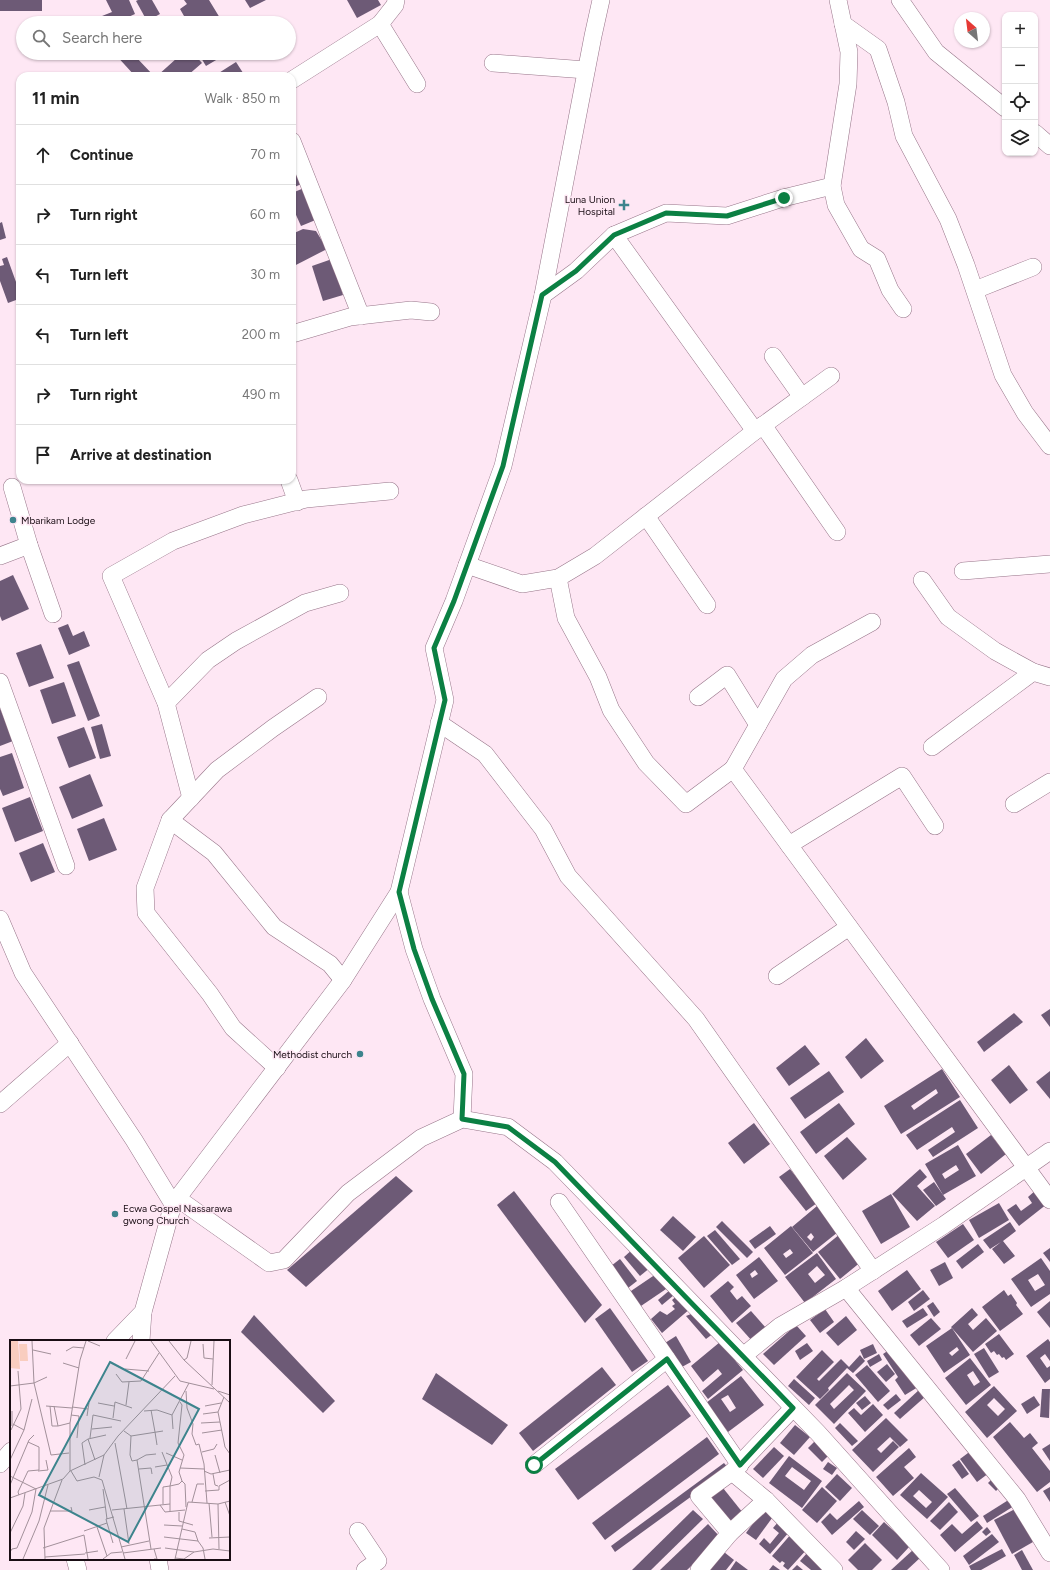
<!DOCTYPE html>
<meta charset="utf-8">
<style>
:root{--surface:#fff;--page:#f2f2f2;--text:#222;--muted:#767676;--line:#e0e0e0}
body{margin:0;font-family:Figtree,sans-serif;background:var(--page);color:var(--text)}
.controls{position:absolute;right:12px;top:12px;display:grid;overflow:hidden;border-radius:8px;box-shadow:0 1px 3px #0004}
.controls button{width:36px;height:36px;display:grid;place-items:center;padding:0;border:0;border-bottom:1px solid var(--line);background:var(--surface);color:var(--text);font:20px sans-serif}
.compass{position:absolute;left:954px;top:12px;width:36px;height:36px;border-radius:50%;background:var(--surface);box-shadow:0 1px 3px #0004;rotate:332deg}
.stop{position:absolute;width:12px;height:12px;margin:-9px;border:3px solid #0b8043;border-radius:50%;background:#fff}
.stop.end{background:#0b8043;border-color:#fff;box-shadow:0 1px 4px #0008}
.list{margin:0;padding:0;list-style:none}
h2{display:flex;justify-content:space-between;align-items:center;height:52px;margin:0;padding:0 16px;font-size:17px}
h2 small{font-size:13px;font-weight:400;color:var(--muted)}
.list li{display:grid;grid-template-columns:26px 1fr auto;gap:12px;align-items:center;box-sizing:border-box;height:60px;padding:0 16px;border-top:1px solid var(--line)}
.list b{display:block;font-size:15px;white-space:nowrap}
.list em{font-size:13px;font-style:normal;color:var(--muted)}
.icon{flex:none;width:22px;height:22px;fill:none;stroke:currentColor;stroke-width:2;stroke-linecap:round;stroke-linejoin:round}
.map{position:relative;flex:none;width:1050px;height:1570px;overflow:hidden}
.search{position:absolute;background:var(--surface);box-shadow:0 1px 3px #0004;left:16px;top:16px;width:280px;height:44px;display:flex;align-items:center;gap:10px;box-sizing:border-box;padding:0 14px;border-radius:22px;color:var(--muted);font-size:15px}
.panel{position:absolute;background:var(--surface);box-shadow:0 1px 3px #0004;left:16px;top:72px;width:280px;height:412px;border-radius:12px}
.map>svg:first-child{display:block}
</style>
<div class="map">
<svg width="1050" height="1570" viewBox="0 0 1050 1570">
<rect width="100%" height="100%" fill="#fee7f4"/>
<g fill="#6d5a76" fill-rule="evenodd">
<rect x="0" y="0" width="42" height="11"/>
<path d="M106,0h23l6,14 -20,9h-15l-3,-5 15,-6z"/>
<path d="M138,0h14l8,14 -13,7 -11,-20z"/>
<path d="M184,0h25l14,23h-35l-8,-14 7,-5z"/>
<path d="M245,0h21l-16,8z"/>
<path d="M347,0h31l3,5 -24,13z"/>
<path d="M161,16l6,7h-13z"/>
<path d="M254,17l3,6h-15z"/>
<path d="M114,53h24l-3,3 19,20h-19z"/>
<path d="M173,53h20l9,10 -15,13h-30l20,-18z"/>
<path d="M198,53h30l-22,13z"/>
<path d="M236,62l9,14h-31z"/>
<path d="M292,152l12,31 -12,5z"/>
<path d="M304,188l14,31 -17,7 -9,-20v-13z"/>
<path d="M2,222l4,16 -6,2v-17z"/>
<path d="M303,229l13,2 11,18 -35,18v-33z"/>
<path d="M7,257l13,36v12h-2l-2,-5 -8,3 -8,-22v-15l4,-1 -2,-6z"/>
<path d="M332,259l11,36 -20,6 -11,-35z"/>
<path d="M13,575l16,34 -27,12 -2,-5v-35z"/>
<path d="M68,624l5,12 11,-5 6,15 -21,9 -11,-27z"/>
<path d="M41,644l13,34 -25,9 -13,-34z"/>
<path d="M79,661l21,55 -12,5 -21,-56z"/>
<path d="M64,682l12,34 -24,8 -12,-34z"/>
<path d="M0,708l13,33 -13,5z"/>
<path d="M102,724l9,32 -11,3 -9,-32z"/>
<path d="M84,727l12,31 -27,10 -12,-31z"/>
<path d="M12,753l12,35 -21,8 -3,-7v-32z"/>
<path d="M90,774l13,32 -31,13 -13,-32z"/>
<path d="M30,797l13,34 -28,11 -13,-34z"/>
<path d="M104,818l13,32 -28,11 -12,-32z"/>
<path d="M43,843l12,29 -24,10 -12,-29z"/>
<path d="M1050,1009v18l-9,-12z"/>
<path d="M1014,1013l9,9 -39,30 -7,-10z"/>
<path d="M866,1038l18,23 -23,18 -16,-22z"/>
<path d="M805,1045l15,19 -31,22 -13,-18z"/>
<path d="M1009,1065l19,25 -18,14 -19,-24z"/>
<path d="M942,1069l18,28 -59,37 -17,-28zM936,1089l2,4 -24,17 -3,-4z"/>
<path d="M829,1071l15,21 -39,27 -15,-21z"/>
<path d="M1050,1071v28l-14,-17z"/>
<path d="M960,1100l18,28 -45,29 -5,-7 27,-18 -3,-5 -35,23 -11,-15z"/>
<path d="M839,1103l16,21 -39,30 -16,-22z"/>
<path d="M754,1123l16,21 -26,20 -16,-21z"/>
<path d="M991,1135l15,19 -25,20 -15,-20z"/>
<path d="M847,1137l20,22 -24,21 -19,-24z"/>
<path d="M958,1145l18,31 -33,19 -18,-31zM956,1165l3,5 -14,9 -3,-5z"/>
<path d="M790,1169l27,34 -11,8 -27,-34z"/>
<path d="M920,1169l7,8 -10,9 18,20 -18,15 -25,-27z"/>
<path d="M396,1176l17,15 -107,96 -19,-17z"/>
<path d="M934,1182l12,17 -10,7 -13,-16z"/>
<path d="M1036,1190l11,14 -28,22 -12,-16 9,-6 5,7 11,-8 -4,-6z"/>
<path d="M514,1191l88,114 -17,18 -88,-118z"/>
<path d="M891,1194l19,33 -29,17 -19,-33z"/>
<path d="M999,1203l10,17 -30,18 -10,-18z"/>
<path d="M817,1206l21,26 -25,20 -21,-25zM811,1233l3,4 -3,4 -4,-4z"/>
<path d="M673,1216l23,21 -13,14 -23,-21z"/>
<path d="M722,1221l31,31 -6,6 -31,-31z"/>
<path d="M1010,1222l6,9 -13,10 12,15 -11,8 -12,-15 9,-7 -11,7 -7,-9z"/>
<path d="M963,1224l11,16 -26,18 -12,-16z"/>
<path d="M770,1226l6,8 -21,15 -6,-8z"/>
<path d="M791,1226l22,27 -28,22 -21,-27zM790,1249l3,4 -7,5 -3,-4z"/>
<path d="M715,1230l25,29 -8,6 -25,-29z"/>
<path d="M840,1234l22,27 -22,18 -22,-27z"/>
<path d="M704,1236l26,29 -26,23 -26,-30z"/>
<path d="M978,1244l6,8 -22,17 -6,-8z"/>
<path d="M634,1248l17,19 -11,9 -16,-19z"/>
<path d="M1050,1248v14l-7,-9z"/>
<path d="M817,1253l19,26 -31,24 -20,-26zM817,1266l8,9 -10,8 -7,-9z"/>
<path d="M759,1257l19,24 -24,18 -18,-24zM755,1270l3,4 -6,4 -2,-4z"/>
<path d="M1041,1258l9,13v23l-19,13 -20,-28zM1038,1274l7,11 -10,6 -7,-11z"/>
<path d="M620,1259l17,22 -9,7 -17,-22z"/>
<path d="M945,1262l8,16 -14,8 -9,-16z"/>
<path d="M907,1270l14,19 -29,22 -14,-20z"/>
<path d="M659,1272l10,15 -31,21 -10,-15z"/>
<path d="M728,1281l6,6 -4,4 7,9 5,-4 9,10 -19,17 -22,-27z"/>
<path d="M670,1290l4,5 -12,10 -4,-5z"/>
<path d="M923,1290l7,9 -16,12 -6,-9z"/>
<path d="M1004,1290l4,6 3,-2 6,9 -1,2 7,9 -23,17 -18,-24z"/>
<path d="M679,1294l12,14 -29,25 -11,-14 9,-8 7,4 8,-6 -3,-3 3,-2 -3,-4z"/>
<path d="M1050,1301v27l-13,-16z"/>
<path d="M933,1302l7,10 -6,5 -7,-11z"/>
<path d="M610,1308l38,53 -16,11 -37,-53z"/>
<path d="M923,1308l5,7 -21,13 -5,-7z"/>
<path d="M972,1308l6,7 -10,9 5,6 13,-12 11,13 -24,21 -22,-25z"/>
<path d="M825,1309l9,13 -14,11 -10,-13z"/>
<path d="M751,1311l16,18 -14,13 -17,-19z"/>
<path d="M696,1312l18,21 -8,6 -20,-23z"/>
<path d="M254,1315l81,86 -12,12 -82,-81z"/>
<path d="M846,1316l11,14 -19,16 -12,-13z"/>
<path d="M931,1318l10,11 -22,17 -9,-11z"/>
<path d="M796,1325l10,11 -32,29 -11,-11z"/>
<path d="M952,1328l18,27 -26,18 -18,-27zM957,1347l2,3 -7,6 -3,-3z"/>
<path d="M999,1334l15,20 -8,6 -2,-3 -2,1 -3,-4 -2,1 -3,-4 -3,2 -6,-9z"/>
<path d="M676,1336l15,26 -11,6 -15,-25z"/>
<path d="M1048,1339l2,3v19l-5,-7 -5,4 7,10 3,-2v13l-5,4 -19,-27z"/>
<path d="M720,1342l23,28 -35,29 -6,-8 20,-17 -4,-5 -15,13 -12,-16z"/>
<path d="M807,1343l6,8 -13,9 -5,-9z"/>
<path d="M873,1344l4,9 -13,6 -4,-9z"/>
<path d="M892,1348l26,39 -13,8 -10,-15 3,-3 -15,-23z"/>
<path d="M984,1348l15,24 -10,6 -15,-24z"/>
<path d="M822,1350l12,12 -17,17 2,2 22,-22 8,8 11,-12 5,6 -12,12 -6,-5 -19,20 1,2 -9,9 -24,-22z"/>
<path d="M879,1354l3,6 -12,7 -3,-6z"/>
<path d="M970,1358l21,27 -25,20 -21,-27zM973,1371l7,11 -6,4 -7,-11z"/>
<path d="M887,1364l8,10 -9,8 -9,-10z"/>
<path d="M867,1365l23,26 -12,11 -23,-27z"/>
<path d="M602,1367l14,18 -83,66 -14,-18z"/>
<path d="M436,1373l72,52 -16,20 -70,-46z"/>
<path d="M847,1373l19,18 -32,33 -19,-19zM849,1385l5,5 -20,19 -4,-5z"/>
<path d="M741,1376l23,29 -36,27 -22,-29zM728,1395l8,13 -6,4 -9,-13z"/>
<path d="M794,1379l21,19 -6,7 -21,-19z"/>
<path d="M668,1385l23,31 -113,84 -23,-31z"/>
<path d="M994,1386l23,25 -30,27 -22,-26zM994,1398l11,11 -7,7 -11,-11z"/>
<path d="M920,1389l6,7 -26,23 -6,-6z"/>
<path d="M1042,1389h8l-1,29 -9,-1z"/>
<path d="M896,1394l5,6 -13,10 -5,-5z"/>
<path d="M865,1396l6,7 -9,7 -6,-7z"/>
<path d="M1034,1396l6,9 -13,9 -6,-10z"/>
<path d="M873,1404l10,11 -18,17 -17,-19 6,-5 7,7z"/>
<path d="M886,1418l22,22 -8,7 -10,-10 -13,12 4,4 12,-12 6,6 -26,25 -21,-22z"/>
<path d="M1010,1422l14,16 6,-5 8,10 -6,5 18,23v11l-13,10 -44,-55z"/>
<path d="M840,1423l18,18 -6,5 -17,-18z"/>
<path d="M795,1425l15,12 -16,18 -14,-12z"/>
<path d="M707,1437l12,17 -114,86 -13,-17z"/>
<path d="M815,1441l14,14 -7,7 -14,-14z"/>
<path d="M1050,1444v17l-8,-12z"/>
<path d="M774,1447l10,9 -21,22 -10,-9z"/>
<path d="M909,1448l7,9 -12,10 10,11 -21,18 -17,-19z"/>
<path d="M972,1450l17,23 -12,9 -17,-23z"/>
<path d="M789,1456l33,25 -20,27 -33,-25zM792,1467l19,14 -7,9 -19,-14z"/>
<path d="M959,1460l10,14 -7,5 -10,-14z"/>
<path d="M828,1462l9,6 -5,7 -9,-6z"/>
<path d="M724,1463l5,6 -114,83 -4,-6z"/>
<path d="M921,1473l27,24 -21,22 -27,-24zM919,1490l13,12 -6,6 -13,-12z"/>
<path d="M837,1474l15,14 -12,13 -15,-14z"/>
<path d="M993,1478l8,8 -5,5 -8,-8z"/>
<path d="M822,1487l15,14 -20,22 -15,-13z"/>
<path d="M1050,1487v15l-7,-11z"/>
<path d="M723,1488l20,25 -13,11 -21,-25z"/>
<path d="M955,1488l24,28 -8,6 -24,-28z"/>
<path d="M1010,1499l4,7 -27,17 -4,-7z"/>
<path d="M859,1501l5,6 -32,28 -11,-13 9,-9 7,7z"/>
<path d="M949,1502l9,10 -18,18 -10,-9z"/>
<path d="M765,1507l10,7 -19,26 -10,-7z"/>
<path d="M1015,1509l18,33 -21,12 -18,-34z"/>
<path d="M693,1510l10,9 -52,51h-19z"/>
<path d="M862,1510l17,16 -9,9 -17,-16z"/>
<path d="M779,1521l11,10 -20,23 -11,-10 5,-6 6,6 9,-11 -6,-5z"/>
<path d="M977,1521l6,7 -28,24 -15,-17 12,-11 10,10z"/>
<path d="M884,1522l26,24 -13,14 -25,-25z"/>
<path d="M708,1524l13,14 -34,32h-27z"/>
<path d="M987,1527l4,5 -5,4 -4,-4z"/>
<path d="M856,1531l9,8 -11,11 -8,-8z"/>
<path d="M792,1533l17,14 -21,23 -5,-4 2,-3 -3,-2 -2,2 -8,-7z"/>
<path d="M992,1534l7,8 -30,23 -6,-9z"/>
<path d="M865,1543l17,17 -10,10h-14l-10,-10z"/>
<path d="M914,1549l7,8 -14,13h-16z"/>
<path d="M1002,1549l4,7 -25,14h-10l-2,-4z"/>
<path d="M1022,1550l11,20h-11l-8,-15z"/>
<path d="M724,1552l10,8 -8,10h-16z"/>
<path d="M807,1553l21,17h-17l-11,-9z"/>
<path d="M736,1561l12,9h-18z"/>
<path d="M773,1565l7,5h-11z"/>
<path d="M797,1565l6,5h-11z"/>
</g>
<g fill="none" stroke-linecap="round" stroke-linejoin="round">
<g stroke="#977589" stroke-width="18">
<g id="minor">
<path d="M838,0l11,52 -1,32 -16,102 4,19 25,44 16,10 13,31 13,19"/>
<path d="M900,0l36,52 69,56"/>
<path d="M380,24l37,60"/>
<path d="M843,24l35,25 18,53 8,34 44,83 18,46 37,110 22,38 25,33"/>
<path d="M493,63l93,7"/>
<path d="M292,80l88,-56 15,-19 1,-5"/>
<path d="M1035,133l15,13"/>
<path d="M292,141l69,175"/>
<path d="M614,235l141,196"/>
<path d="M975,290l58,-23"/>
<path d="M543,295l33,-24 38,-36 52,-22 61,3 56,-18 49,-12"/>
<path d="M292,334l58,-17 61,-7 20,2"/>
<path d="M773,356l29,41"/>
<path d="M763,425l74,107"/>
<path d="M289,480l8,22"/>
<path d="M12,487l17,58 24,69"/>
<path d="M646,516l61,89"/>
<path d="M0,556l29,-11"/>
<path d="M467,565l55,19 36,-6 37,-22 160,-125 76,-55"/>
<path d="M963,571l87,-7"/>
<path d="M558,578l8,40 32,59 13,33 35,53 40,41 47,-35"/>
<path d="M922,580l26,37 47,34 38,21 17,5"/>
<path d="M872,622l-60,33 -28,24 -51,90 317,431"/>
<path d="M0,682l66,184"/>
<path d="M698,697l29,-22 31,50"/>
<path d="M166,703l42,-43 28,-19 69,-38 35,-10"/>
<path d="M439,723l46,31 58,75 25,47 128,143 177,252"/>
<path d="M932,747l101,-75"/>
<path d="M191,798l-25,-95 -55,-127 62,-35 70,-26 63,-16 84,-8"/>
<path d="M1014,804l36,-22"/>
<path d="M170,820l44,33 60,74 56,37 13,16"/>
<path d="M789,845l113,-69 33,50"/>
<path d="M399,892l15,57 18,50 32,75 -2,45"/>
<path d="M0,919l23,54 111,167 39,64 -30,108 -28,29"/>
<path d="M777,976l72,-49"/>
<path d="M277,1068l-44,-40 -23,-34 -64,-81 -1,-25 25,-68 47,-50 56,-42 45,-31"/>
<path d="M0,1104l70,-61"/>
<path d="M177,1198l92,65 15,-3 64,-67 73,-55 41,-19 46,8 47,35 263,271 123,137"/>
<path d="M559,1202l181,263"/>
<path d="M173,1204l170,-224 56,-88 46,-192 -11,-52 20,-47 49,-135 40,-171 50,-259 8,-36"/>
<path d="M846,1288l171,211 33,54"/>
<path d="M141,1341l2,-29"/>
<path d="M743,1356l37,-30 66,-38 98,-63 106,-74"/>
<path d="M0,1464l11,-13"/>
<path d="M534,1465l133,-106"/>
<path d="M766,1500l68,70"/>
<path d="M358,1531l20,30 -13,9"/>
<path d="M730,1533l-31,-37 33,-24"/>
<path d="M75,1559l3,11"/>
<path d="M158,1559l2,11"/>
<path d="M699,1570l31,-37 36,-33 -34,-28 61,-64"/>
</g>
</g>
<use href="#minor" stroke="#fff" stroke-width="17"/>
</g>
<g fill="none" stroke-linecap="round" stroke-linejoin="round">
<path stroke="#0b8043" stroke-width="5" d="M534,1465l133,-106 73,106 53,-57 -238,-246 -47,-35 -46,-8 2,-45 -32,-75 -18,-50 -15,-57 46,-192 -11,-52 20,-47 49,-135 39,-171 34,-24 38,-36 52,-22 61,3 57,-18"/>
</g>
<g fill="#3d848d" stroke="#fee7f4" stroke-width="1.5">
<path d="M622 199h4v4h4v4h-4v4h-4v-4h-4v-4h4z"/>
<circle cx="13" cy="520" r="4"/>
<circle cx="360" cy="1054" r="4"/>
<circle cx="115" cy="1214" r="4"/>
</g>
<g text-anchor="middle" stroke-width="3" stroke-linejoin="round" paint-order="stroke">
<g font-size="10" fill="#190d14" stroke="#fee7f4" text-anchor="end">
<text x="615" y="203">Luna Union<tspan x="615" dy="12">Hospital</tspan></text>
<text x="21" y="524" text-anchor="start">Mbarikam Lodge</text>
<text x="352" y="1058">Methodist church</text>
<text x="123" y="1212" text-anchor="start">Ecwa Gospel Nassarawa<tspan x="123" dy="12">gwong Church</tspan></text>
</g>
</g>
<g transform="translate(10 1340)">
<rect width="220" height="220" fill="#fee7f4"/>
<path d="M0,1h8l2,28 -10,-1zM9,4h8l1,17h-8z" fill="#f9cdbf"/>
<path fill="none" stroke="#a2909a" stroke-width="1" d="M78,1l12,5M141,1l29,40 34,8M159,1l15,19 46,43M193,4l1,14 9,1M23,10l18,4M56,11l7,-4 11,1M116,19l9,-18M174,20l3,-2 4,-17M53,23l16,5M115,29l24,2M106,34l6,8 19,-1 18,-28M37,37l-13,6 17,72 18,-2M202,45l2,-44M0,46l24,-3 -2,-42M176,51l1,17 6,16 -1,10 4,11 3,-1 5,20 3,39M208,51l12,4M214,57l-6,15 7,35 5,7M170,62l2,3 -4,38 6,12 -5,17 3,9 3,3 1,23M88,63l16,3M116,65l3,-23M36,66l26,2M40,66l2,20h6M44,66l4,20 12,-3M195,66l16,-3M62,67l16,2M141,70l4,22M134,71l13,-1 15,5M193,74l15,-2M61,75l8,1 -2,22M77,76l2,-13M103,78l2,-16 17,6M191,83l19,-1M3,84l11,6M2,86v-15M82,89l20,-2M163,89l-1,-14 17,-32M1,90l10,-21 -3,-38M114,91l7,5 32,-5M145,92l2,13M192,93l20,-3M121,96l-1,19 2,6 5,-1M80,98l3,-23 28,6M78,99l7,21M105,103l12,66M152,112l10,25 -2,9 -7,1v17M192,112l12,-3 3,-5M156,113l16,7M205,115l5,18M0,120l14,-30 8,-31M75,125l-3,-22 6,-4 18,-4M145,127l12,-2M170,128l24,1M129,129l12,-1 1,6M28,131l10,-1 -2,-10M60,131l34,-16 14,-19 57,-60M61,131l6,10 17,-4 8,3 23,79M194,131l7,3 19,-4M203,134l2,11 3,1M0,136l26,13 -4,23 -15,36 -5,1 -2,3M89,137l5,-22M0,145l19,-45 5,-5M93,149l4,30M195,151l14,-1v-4l11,-6M9,155l-1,-3 10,-21 11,-1v-23l-11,-5M0,158l53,-19 7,-8v-48l10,-63 6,-19M182,162l5,-18h7M215,162l5,14M199,163l3,34M208,164l1,45M150,165l5,7 20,-2M114,169l5,35M79,170l16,-3M102,170l58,-6M40,171h22l-1,-4M160,172v-26l9,-2 3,-3M169,172v9l14,4M97,183l6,20M154,185l18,1M87,187l10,29M172,189l13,3 3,9M74,191l23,-8 -1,-4 8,-2M0,193l13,-27 2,-13M74,195l4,24M154,197l34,4 5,7 2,11M199,198l21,-1M111,207l28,-6M33,208l41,-13M155,208l29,4M141,209l-14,-89 9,-5 10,-1M144,209l3,10h-3M75,213l13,-2M113,213l38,-5M35,217l40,-3M165,218l9,1 10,-7 19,-3 17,2M13,219l16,-38 9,-36M35,219l-1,-31 18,-48M93,219l8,-6 11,-1M165,219l13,-57 30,2 12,-3"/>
<path fill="#3d848d" fill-opacity="0.15" stroke="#3d848d" stroke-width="2" d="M100,22l89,47 -71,133 -89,-47z"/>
<rect width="220" height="220" fill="none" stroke="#190d14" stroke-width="2"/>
</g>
</svg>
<div class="controls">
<button>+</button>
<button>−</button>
<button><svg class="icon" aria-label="locate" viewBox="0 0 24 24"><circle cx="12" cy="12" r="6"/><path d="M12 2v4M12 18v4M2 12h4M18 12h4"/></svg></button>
<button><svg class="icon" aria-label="layers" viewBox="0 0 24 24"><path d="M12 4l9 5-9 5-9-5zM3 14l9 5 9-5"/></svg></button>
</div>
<svg class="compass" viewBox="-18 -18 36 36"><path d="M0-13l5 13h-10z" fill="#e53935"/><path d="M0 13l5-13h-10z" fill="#767676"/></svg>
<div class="stop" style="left:534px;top:1465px"></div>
<div class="stop end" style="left:784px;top:198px"></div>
<div class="search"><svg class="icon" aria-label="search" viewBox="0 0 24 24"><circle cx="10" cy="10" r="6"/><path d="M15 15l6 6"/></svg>Search here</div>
<section class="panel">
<h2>11 min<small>Walk · 850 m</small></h2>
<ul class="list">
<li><svg class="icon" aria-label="ahead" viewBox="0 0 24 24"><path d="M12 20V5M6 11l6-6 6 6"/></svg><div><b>Continue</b></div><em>70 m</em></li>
<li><svg class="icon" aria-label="right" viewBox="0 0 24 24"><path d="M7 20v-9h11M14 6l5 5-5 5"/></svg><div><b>Turn right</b></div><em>60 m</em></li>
<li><svg class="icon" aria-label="left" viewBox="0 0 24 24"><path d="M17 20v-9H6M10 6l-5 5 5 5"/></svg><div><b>Turn left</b></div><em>30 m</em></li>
<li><svg class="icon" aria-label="left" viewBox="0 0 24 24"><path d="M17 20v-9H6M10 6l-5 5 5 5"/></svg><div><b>Turn left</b></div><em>200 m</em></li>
<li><svg class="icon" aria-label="right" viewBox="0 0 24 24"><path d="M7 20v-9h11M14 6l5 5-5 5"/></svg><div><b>Turn right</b></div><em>490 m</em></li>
<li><svg class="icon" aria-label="arrive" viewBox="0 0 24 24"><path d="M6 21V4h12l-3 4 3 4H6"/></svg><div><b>Arrive at destination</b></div></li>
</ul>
</section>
</div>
